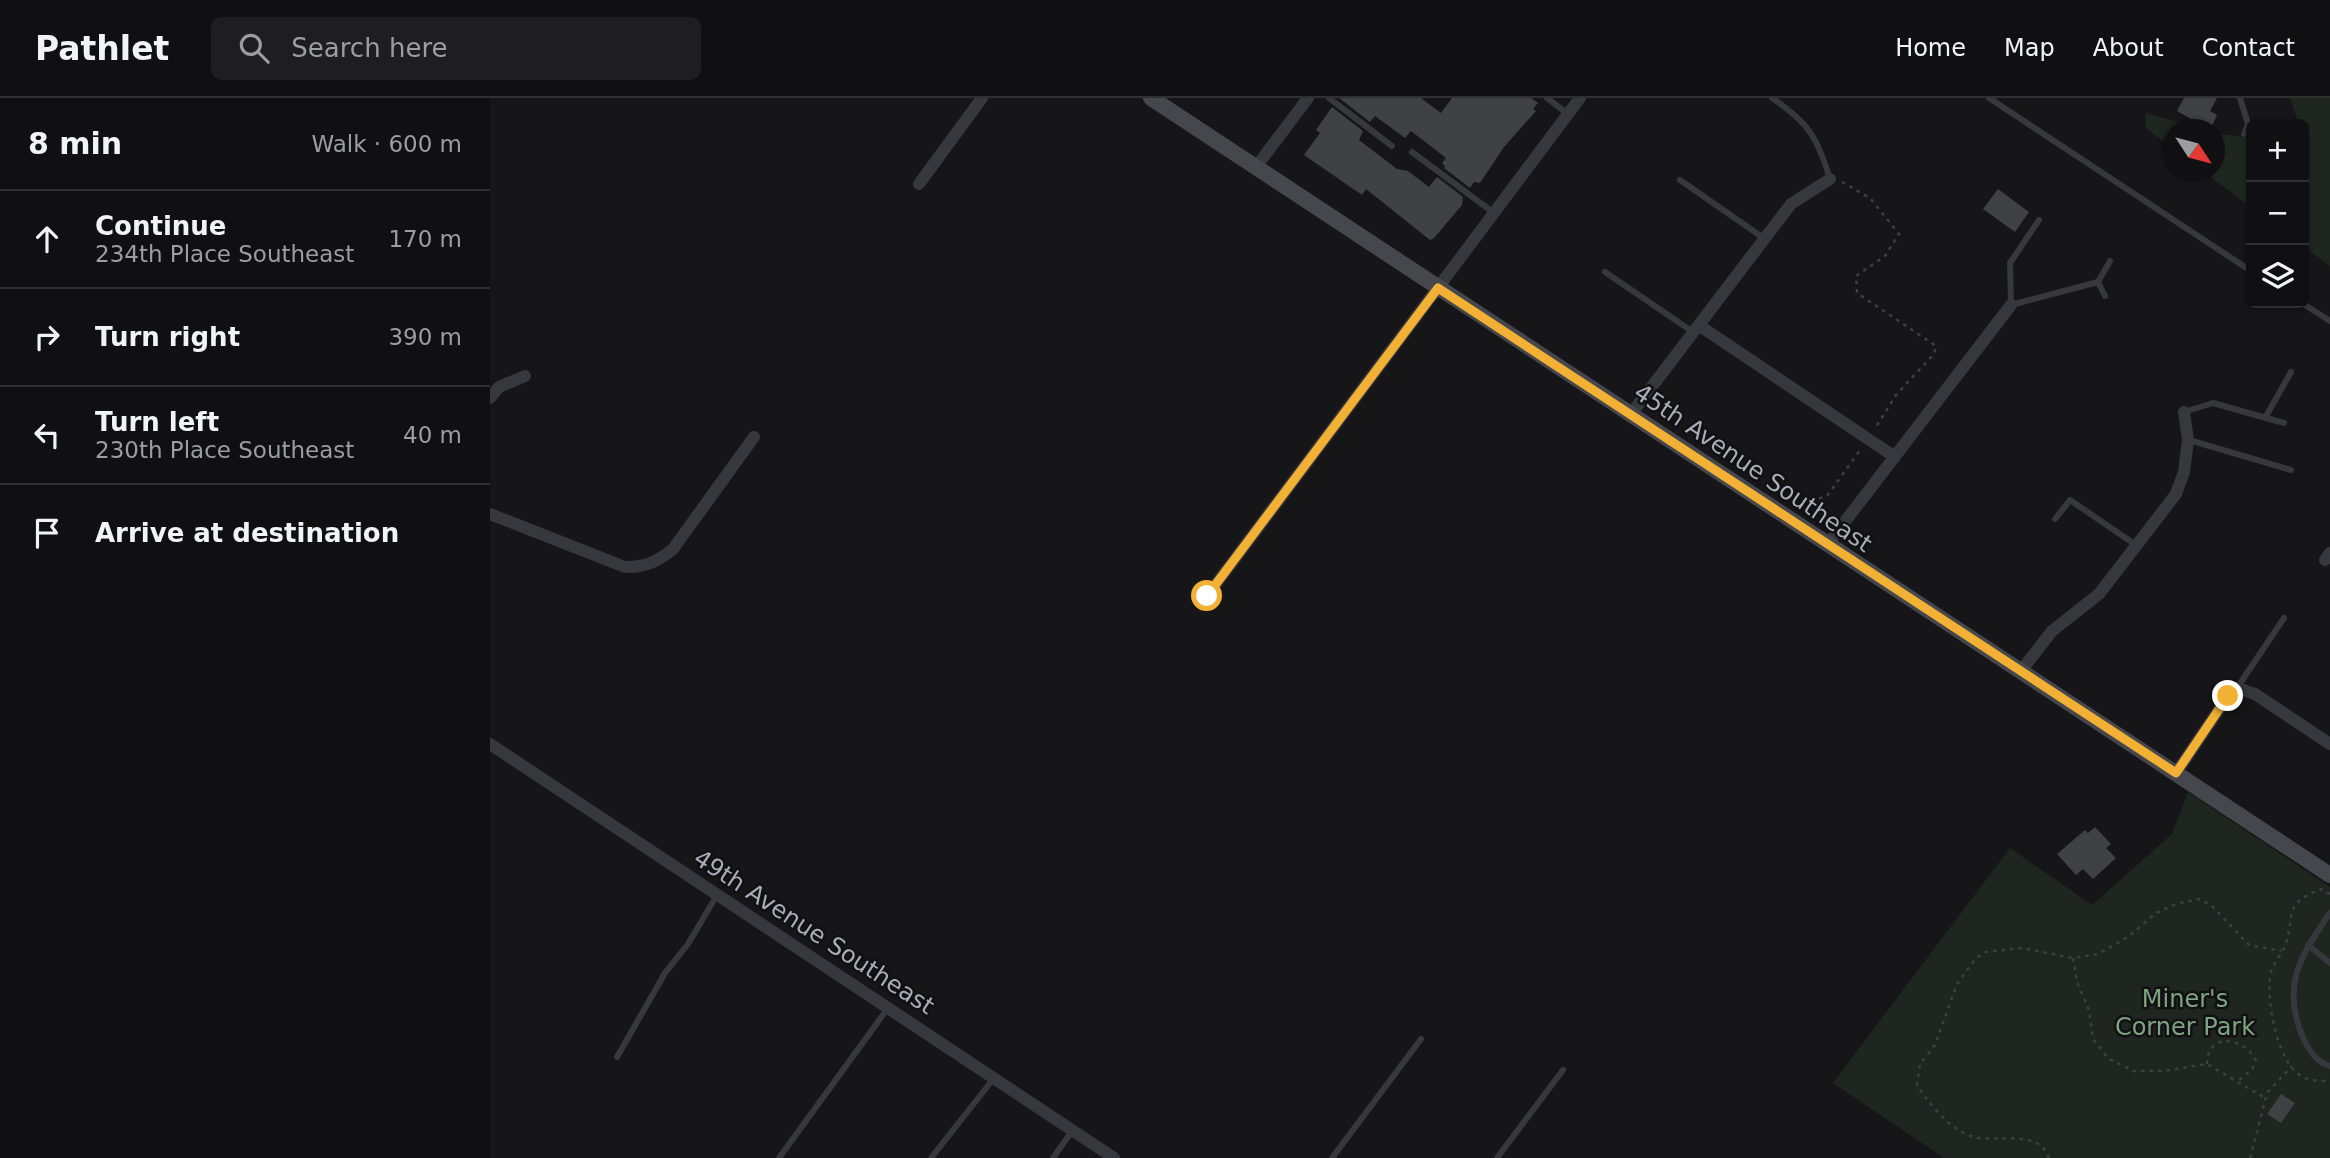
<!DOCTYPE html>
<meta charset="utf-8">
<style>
:root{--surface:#101012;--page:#1e1e20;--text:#f1f3f6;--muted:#9c9d9f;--line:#303032}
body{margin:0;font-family:"DejaVu Sans",sans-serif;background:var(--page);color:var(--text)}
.controls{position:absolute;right:21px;top:21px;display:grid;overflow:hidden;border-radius:10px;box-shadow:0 2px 5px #0004}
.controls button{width:63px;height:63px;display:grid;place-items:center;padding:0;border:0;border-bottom:2px solid var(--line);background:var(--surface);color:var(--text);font:35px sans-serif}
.compass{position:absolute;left:1672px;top:21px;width:63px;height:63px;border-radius:50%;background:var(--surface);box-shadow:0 2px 5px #0004;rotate:126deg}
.stop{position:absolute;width:21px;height:21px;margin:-16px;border:5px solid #f2b134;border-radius:50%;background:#fff}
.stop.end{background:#f2b134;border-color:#fff;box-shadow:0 2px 7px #0008}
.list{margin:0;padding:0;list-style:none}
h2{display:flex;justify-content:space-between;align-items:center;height:91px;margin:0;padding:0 28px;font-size:30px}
h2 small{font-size:23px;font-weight:400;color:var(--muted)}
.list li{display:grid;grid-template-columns:46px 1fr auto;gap:21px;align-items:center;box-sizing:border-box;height:98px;padding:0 28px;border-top:2px solid var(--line)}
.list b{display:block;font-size:26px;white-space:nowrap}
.list p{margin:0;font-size:23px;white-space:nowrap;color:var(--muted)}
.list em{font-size:23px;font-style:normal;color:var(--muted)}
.icon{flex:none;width:38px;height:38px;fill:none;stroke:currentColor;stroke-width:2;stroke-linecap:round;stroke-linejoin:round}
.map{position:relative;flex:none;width:1840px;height:1060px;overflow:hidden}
header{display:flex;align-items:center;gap:42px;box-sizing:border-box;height:98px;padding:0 35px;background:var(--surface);border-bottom:2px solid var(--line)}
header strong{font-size:33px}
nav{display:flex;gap:38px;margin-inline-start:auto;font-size:24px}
.search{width:490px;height:63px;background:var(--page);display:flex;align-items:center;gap:18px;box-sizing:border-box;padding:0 24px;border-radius:10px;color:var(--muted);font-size:26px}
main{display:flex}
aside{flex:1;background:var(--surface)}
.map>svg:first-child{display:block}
</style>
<header>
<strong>Pathlet</strong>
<div class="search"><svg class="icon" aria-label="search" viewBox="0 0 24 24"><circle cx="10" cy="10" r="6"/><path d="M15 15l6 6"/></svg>Search here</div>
<nav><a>Home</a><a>Map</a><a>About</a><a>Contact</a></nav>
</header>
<main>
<aside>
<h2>8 min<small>Walk · 600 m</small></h2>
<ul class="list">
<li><svg class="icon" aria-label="ahead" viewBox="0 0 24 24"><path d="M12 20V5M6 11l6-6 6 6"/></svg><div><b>Continue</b><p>234th Place Southeast</p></div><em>170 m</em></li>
<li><svg class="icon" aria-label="right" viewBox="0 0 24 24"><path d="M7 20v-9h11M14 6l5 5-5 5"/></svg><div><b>Turn right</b></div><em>390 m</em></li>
<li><svg class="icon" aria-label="left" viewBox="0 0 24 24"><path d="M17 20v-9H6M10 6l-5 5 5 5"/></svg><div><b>Turn left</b><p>230th Place Southeast</p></div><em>40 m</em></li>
<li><svg class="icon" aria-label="arrive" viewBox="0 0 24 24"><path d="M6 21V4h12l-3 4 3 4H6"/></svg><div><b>Arrive at destination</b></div></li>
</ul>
</aside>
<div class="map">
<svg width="1840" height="1060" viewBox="0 0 1840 1060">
<rect width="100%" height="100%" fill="#161618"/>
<g fill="#1e261f">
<path d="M1800,0h40v168l-26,-19v-123h-11l4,-5z"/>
<path d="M1656,15l57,16 -31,1v18l-26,-20z"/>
<path d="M1725,35l36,5v69l-47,-35h10z"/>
<path d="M1698,694l142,95v271h-386l-111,-75 177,-235 82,57 80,-71z"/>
</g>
<g fill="#404145">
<path d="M849,0h82l20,15 11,-15h79l7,5 -5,6 3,2 -32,36 -24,36 -6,-1 -4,6 -26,-20 1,-2 -3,-3 4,-5 -35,-27 -6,7 -30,-22 -5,6z"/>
<path d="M1694,0h33l-7,13 7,4 -7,15 -33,-19z"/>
<path d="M842,9l31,24 -4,9 38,29 11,2 21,16 8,-10 26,20 -1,8 -28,33 -4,2 -64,-51 -4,6 -58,-40 16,-22 -4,-3z"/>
<path d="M1508,91l31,23 -14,20 -32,-23z"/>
<path d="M1605,729l16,17 -5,4 10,10 -23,21 -10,-10 -7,6 -19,-21 28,-24 3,3z"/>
<path d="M1791,996l14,9 -14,20 -14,-9z"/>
</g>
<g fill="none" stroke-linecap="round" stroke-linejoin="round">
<g stroke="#3d3f44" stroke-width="2.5" stroke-dasharray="3.5 5" stroke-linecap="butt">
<path d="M1352,84l28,16 29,36 -14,22 -29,20 1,17 79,53 -2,8 -38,41 -20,32"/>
<path d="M1313,406l24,-8 33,-46"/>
<path d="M1840,796l-9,-5c-37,15 -26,22 -35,54 -3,10 -12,19 -15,29 -6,25 6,93 32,105 8,4 19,4 27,4"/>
<path d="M1583,860l4,24 12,28 4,29 16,20 25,12h29l44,-7 58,34"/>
<path d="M1717,966c0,-33 38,-27 49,-3l-4,8 -15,13"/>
<path d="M1559,1060c-10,-30 -53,-15 -75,-21 -23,-6 -45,-33 -57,-52l3,-21 15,-19 22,-61 19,-26 10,-6 36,-4 51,10 25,-4 30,-17 28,-24 20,-9 22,-5 13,6 38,40 32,6"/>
<path d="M1760,1060l17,-65 25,-27"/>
</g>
<g stroke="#37383d" stroke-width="6">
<path d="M839,0l63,48"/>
<path d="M1057,0l21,16"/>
<path d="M1282,0c37,25 45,39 58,81"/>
<path d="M1499,0l262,173"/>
<path d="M1750,0l8,26 -4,10"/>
<path d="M922,54l82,61"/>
<path d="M1190,82l85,59"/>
<path d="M1549,122l-29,43 1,42 87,-23"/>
<path d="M1115,174l88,60"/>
<path d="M1615,198l-7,-14 12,-21"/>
<path d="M1812,205l28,18"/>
<path d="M1694,314l29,-9 71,20"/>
<path d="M1775,320l26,-46"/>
<path d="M1699,342l102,30"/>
<path d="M1565,421l15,-19 66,45"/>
<path d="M1747,590l47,-70"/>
<path d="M1840,815c-30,44 -50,73 -26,127 6,12 13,22 26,26"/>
<path d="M1818,847l22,18"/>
<path d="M127,959l48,-84 23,-29 29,-49"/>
<path d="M289,1060l109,-150"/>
<path d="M441,1060l63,-80"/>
<path d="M563,1060l19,-27"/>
<path d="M842,1060l89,-119"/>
<path d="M1007,1060l66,-88"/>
</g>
<g stroke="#37383d" stroke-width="12">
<path d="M766,69l52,-69"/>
<path d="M429,86l63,-86"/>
<path d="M1210,228l195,131"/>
<path d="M0,300l9,-11 26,-11"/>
<path d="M1141,316l160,-210 39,-25"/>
<path d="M0,416l135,53c21,0 32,-5 48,-18l81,-112"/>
<path d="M1337,447l184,-240"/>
<path d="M1835,462l5,-7"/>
<path d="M717,498l373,-498"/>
<path d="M1531,573l31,-40 47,-37 77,-100 8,-22 4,-32 -4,-28"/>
<path d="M0,646l624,414"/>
<path d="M1686,675l52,-77 9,-8 18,6 75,50"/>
</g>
<path stroke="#45474d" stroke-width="16" d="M661,0l1179,777"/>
</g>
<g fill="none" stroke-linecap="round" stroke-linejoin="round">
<path stroke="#f2b134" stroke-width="9" d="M717,498l231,-308 738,485 52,-77"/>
</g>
<g text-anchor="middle" stroke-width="5" stroke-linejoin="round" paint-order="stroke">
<g font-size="24" fill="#a8adb8" stroke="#111113">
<text transform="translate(1263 370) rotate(34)" y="8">45th Avenue Southeast</text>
<text transform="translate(324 834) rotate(33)" y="8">49th Avenue Southeast</text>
</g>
<g font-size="24" fill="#7fa381" stroke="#111113">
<text x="1695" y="909">Miner's<tspan x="1695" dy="28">Corner Park</tspan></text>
</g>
</g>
</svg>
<div class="controls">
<button>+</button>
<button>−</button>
<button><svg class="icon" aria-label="layers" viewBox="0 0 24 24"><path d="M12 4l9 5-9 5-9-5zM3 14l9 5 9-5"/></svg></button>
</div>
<svg class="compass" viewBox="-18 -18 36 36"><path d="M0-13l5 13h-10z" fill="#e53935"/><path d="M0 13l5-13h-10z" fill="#9c9d9f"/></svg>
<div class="stop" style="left:717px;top:498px"></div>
<div class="stop end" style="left:1738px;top:598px"></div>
</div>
</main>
